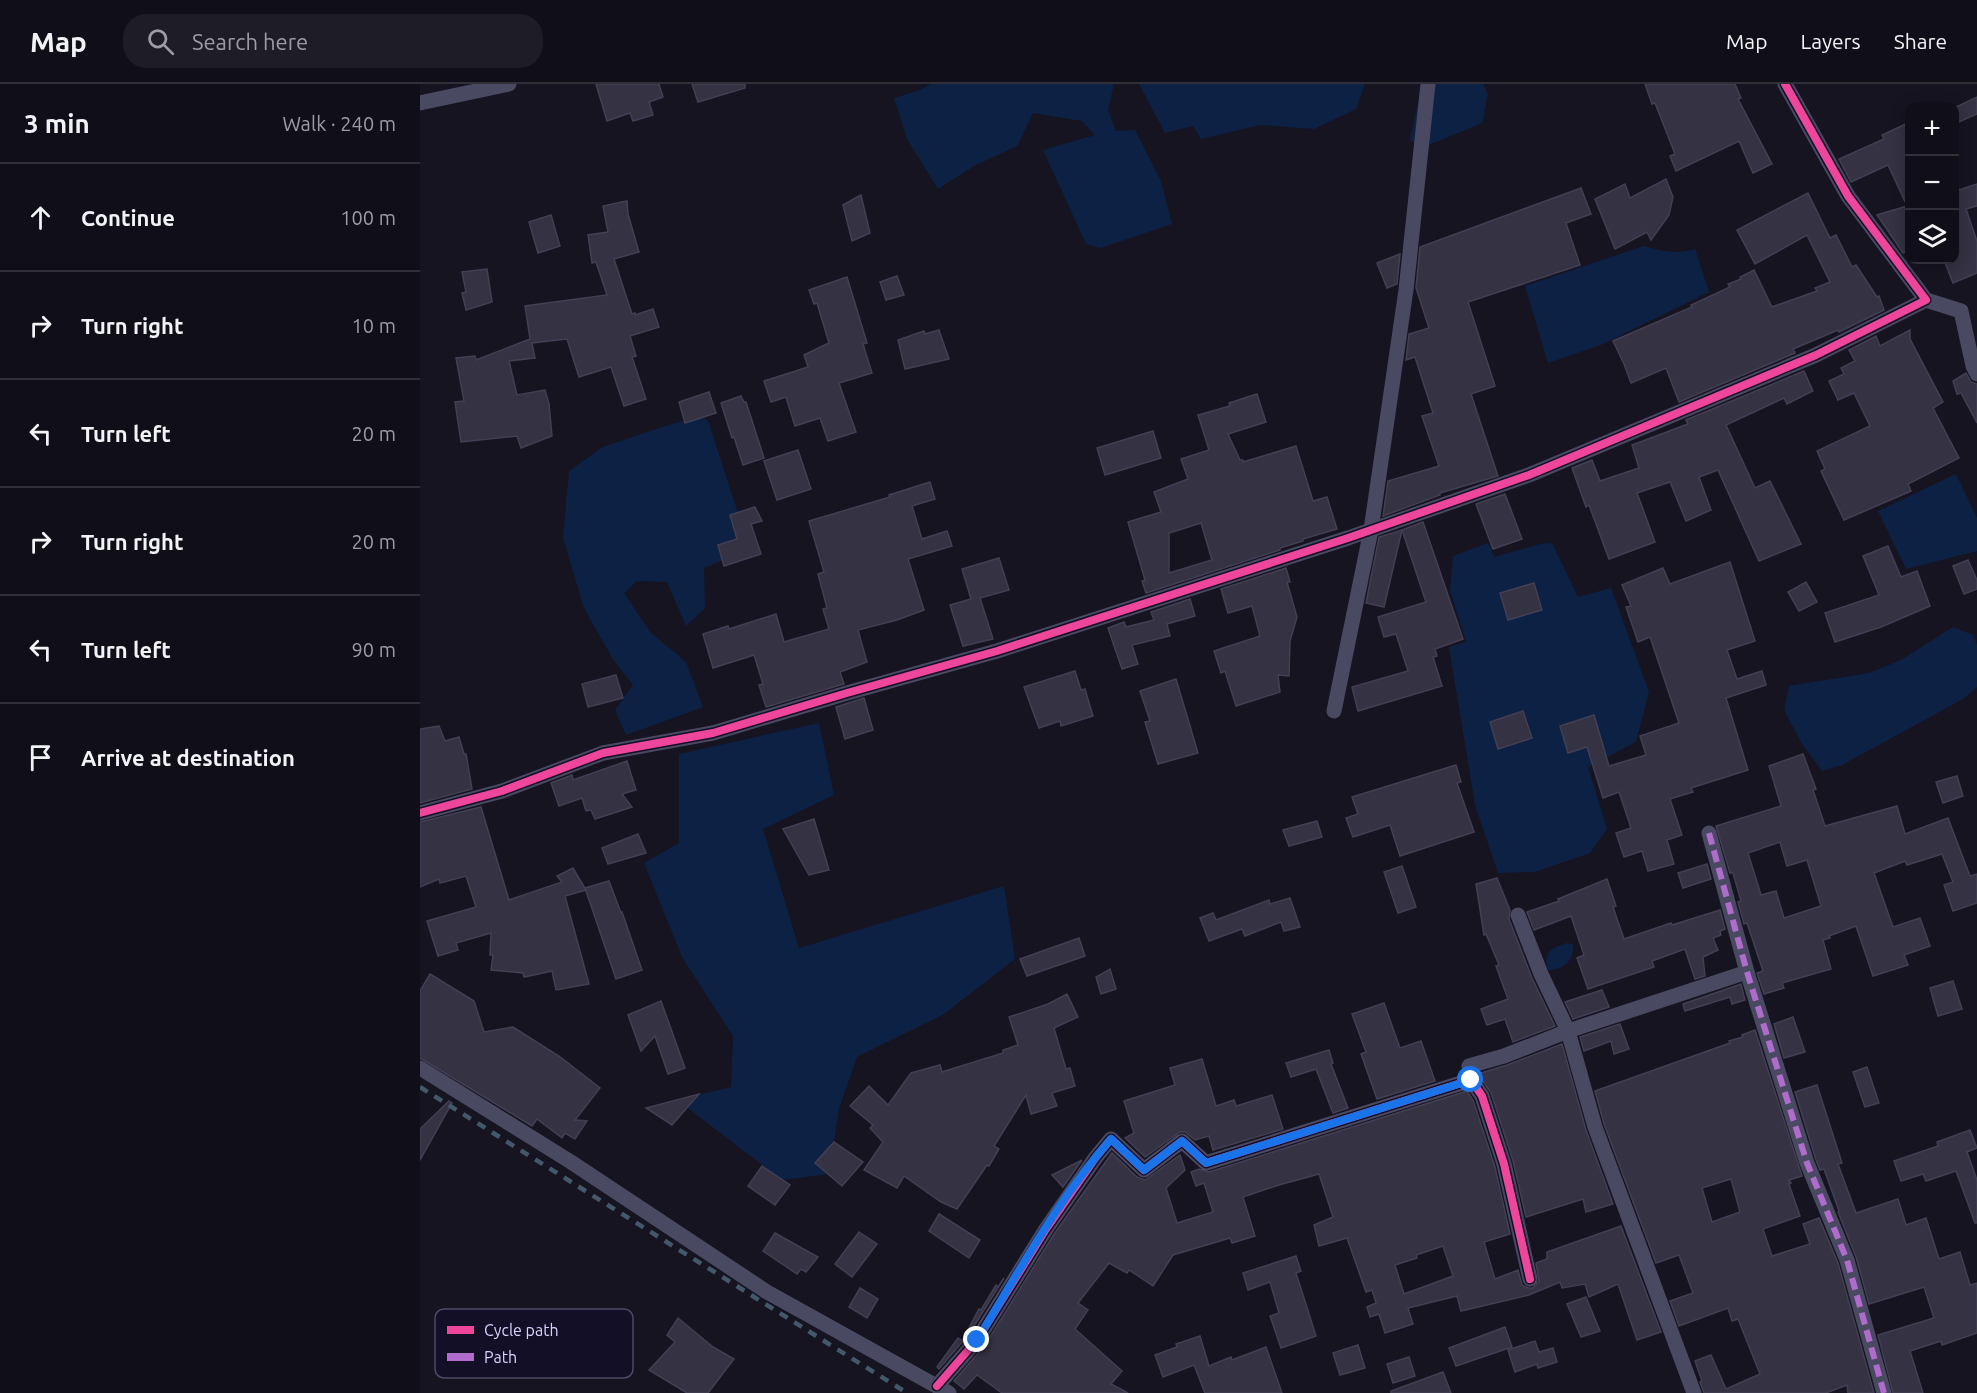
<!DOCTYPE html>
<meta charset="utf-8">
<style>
:root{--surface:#100f19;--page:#1e1d26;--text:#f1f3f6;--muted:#9c9ca2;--line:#302f38}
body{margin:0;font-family:Ubuntu,sans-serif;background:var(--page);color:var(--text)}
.controls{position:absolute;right:18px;top:18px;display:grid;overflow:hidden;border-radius:12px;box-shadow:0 3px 15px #0003}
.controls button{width:54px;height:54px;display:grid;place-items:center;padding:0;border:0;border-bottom:2px solid var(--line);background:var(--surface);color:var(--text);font:30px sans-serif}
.stop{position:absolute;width:18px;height:18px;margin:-14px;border:4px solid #1a73e8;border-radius:50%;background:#fff}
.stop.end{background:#1a73e8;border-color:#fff;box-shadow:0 2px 6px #0008}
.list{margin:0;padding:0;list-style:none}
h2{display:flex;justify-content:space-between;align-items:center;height:78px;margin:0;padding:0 24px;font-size:26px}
h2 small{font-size:20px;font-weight:400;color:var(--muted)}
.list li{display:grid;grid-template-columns:39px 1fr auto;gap:18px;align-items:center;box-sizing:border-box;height:108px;padding:0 24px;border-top:2px solid var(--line)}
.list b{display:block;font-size:22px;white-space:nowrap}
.list em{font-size:20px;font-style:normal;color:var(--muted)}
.icon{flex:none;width:33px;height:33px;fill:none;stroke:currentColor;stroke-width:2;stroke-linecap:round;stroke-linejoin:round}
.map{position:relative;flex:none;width:1557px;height:1309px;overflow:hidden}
header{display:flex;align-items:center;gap:36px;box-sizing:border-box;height:84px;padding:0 30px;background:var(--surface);border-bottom:2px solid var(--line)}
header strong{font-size:28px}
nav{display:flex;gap:33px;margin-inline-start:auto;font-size:21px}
.search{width:420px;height:54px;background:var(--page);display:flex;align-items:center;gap:15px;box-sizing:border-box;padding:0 21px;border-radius:24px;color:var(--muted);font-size:22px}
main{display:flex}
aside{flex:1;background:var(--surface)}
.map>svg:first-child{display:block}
</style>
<header>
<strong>Map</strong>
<div class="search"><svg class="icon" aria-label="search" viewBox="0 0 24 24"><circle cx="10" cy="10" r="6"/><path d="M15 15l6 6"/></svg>Search here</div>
<nav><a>Map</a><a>Layers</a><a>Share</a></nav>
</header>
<main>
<aside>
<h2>3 min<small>Walk · 240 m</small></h2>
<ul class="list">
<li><svg class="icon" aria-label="ahead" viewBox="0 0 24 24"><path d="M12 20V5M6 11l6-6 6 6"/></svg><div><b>Continue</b></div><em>100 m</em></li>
<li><svg class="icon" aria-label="right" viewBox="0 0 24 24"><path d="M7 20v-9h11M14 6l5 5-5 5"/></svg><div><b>Turn right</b></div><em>10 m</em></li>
<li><svg class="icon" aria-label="left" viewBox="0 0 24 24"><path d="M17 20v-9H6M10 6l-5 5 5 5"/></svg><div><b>Turn left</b></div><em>20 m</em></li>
<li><svg class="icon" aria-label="right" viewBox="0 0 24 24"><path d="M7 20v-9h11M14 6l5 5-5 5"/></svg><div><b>Turn right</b></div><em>20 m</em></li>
<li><svg class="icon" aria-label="left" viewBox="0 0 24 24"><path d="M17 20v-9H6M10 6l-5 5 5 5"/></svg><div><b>Turn left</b></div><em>90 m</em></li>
<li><svg class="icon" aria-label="arrive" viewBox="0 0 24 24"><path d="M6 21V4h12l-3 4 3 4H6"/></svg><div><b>Arrive at destination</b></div></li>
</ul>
</aside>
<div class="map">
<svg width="1557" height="1309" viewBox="0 0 1557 1309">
<rect width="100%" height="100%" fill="#161421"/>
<g fill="#0d2144">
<path d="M511,0h183l-6,26 8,21 19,-1 26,51 11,43 -71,24 -15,-4 -43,-94 52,-15 -13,-14 -49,-8 -16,33 -43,20 -36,23 -31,-50 -13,-41 26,-8z"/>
<path d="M719,0h226l-9,25 -42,20 -54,-4 -59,14 -8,-13 -28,7z"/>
<path d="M1002,0h61l5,10 -6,29 -58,24 -14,-7z"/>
<path d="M1224,162c17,5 33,9 51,3l14,43 -108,53 -53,18 -23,-77z"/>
<path d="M280,332l8,5 29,89 10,41 -43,17 1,40 -19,18 -19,-44 -30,-1 -13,12 26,39 36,30 17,45 -77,28 -11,-25 18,-25 -19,-24 -30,-53 -21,-70 6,-67 34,-24 56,-19z"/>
<path d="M1536,390l21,44v33l-71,18 -28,-58z"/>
<path d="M1068,459l6,14 46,-13 12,-1 26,54 33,-9 38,104 -13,50 -48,25 19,62 -17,24 -55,19 -37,1 -23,-68 -26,-158 17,-5 -16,-52 3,-34z"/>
<path d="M1533,543l20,8 4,10v42l-14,12 -121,66 -20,6 -20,-27 -18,-34 5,-24 80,-13 32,-13z"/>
<path d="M399,639l15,72 -71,34 36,119 205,-62 11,73 -71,55 -87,43 -18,52 -10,65 -47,6 -105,-80 54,-13 2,-51 -51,-79 -38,-94 35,-20v-89z"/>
<path d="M1147,859l6,1c1,18 -9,25 -25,26 -6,-17 3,-22 19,-27z"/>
</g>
<g fill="#343243" stroke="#433f54" stroke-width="1.5" fill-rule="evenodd">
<path d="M176,0h63l4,13 -14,5 4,13 -20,6 -3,-8 -23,8z"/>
<path d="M272,0h53v4l-47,14z"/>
<path d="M1225,0h90l6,14 -3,1 34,65 -19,9 -14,-32 -63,30 -6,-15 5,-2 -20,-51 -3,1z"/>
<path d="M1557,13v17l-23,10v-16z"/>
<path d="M1490,38v128l-7,3 -26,-38 30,-9 -19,-41 -37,17 -12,-23 45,-20 -2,-4z"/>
<path d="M1246,95l7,18 -4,18 -18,25 -4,-8 -32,17 -20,-50 30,-15 5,14z"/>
<path d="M1534,99h3l2,7 18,-6v22l-11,3 11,32v32l-24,10 -9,-23h10z"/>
<path d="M1161,104l10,26 -25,9 14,42 -112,37 27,84 -24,8 27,82 -58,17v2l-57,21 5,-35 51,-15 -17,-50 11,-3 -18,-56 -9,3 3,-26 20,-6 -13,-40 4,-41z"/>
<path d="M1388,109l22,45 6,-3 16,32 4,-2 21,32 2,-1 5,14 -45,22 -1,-2 -45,19 2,4 -116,49 -13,-34 -35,15 -7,-19 -11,-23 79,-34 -1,-2 39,-18 -2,-3 13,-5 -1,-2 14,-7 18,37 45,-16 -2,-3 15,-6 -23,-47 -52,29 -18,-34z"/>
<path d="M441,111l9,38 -18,8 -9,-36z"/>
<path d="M207,117l1,13 11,38 -25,7 18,55 3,-1v2l18,-6 6,18 -29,9 6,20 -4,1 14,42 -22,7 -13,-39 -32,10 -12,-38 -35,4 3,15 -26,3 8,34 28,-5 4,14 3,32 -31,12 -4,-12 -56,6 -6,-40 9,-1 -8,-43 19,-2 1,4 54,-21 -5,-33 82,-11 -11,-33 -4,1 -4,-28 20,-3 -5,-26z"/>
<path d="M131,131l9,31 -22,7 -9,-31z"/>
<path d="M980,170l-3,30 -10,4 -10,-25z"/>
<path d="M67,185l5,33 -26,8 -4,-17 4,-1 -4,-20z"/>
<path d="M477,192l7,19 -18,5 -6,-18z"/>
<path d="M427,193l20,66 -4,1 9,29 -33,10 17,49 -28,9 -8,-23 -25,8 -9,-29 -15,5 -7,-21 44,-14 -4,-12 25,-12 -12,-40 -3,1 -5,-14z"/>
<path d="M519,246l10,29 -44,10 -7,-29 26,-9 1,3z"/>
<path d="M1490,246v9l33,63 -10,6 26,50 -51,26 3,7 -67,29 -23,-49 4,-2 -8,-18 53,-25 -16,-33 -16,7 -9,-19 15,-7 -3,-6 14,-7 -6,-11 27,-14 4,10z"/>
<path d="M1384,287l9,20 -26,13 -3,-6 -58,27 29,63 15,-7 31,63 -42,17 -41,-91 -19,7 12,33 -25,11 -16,-39 -33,11 18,49 -46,17 -20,-54 -3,2 -14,-39 20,-8 8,21 39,-13 -7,-23 56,-21 -2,-4z"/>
<path d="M1546,289l5,9 6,2v39l-16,-30 -4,1 -4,-13z"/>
<path d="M289,308l7,21 -31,10 -6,-21z"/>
<path d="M837,310l9,28 -38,12 12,26h3v2l53,-16 17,55 14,-4 10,32 -34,10v2l-23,7v2l-134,43 -4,-12 3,-1 -17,-58 33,-10 -7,-20 34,-13 -7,-20 28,-9 -11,-35 32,-9 -1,-3zM781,439l11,37 -43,13v-40z"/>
<path d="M321,312l3,6h2l18,56 -21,7 -9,-28 -2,1 -11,-35z"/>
<path d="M733,347l8,27 -56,17 -8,-27z"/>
<path d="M378,366l13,39 -34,11 -13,-39z"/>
<path d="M510,398l5,17 -23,7 10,33 25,-8 5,15 -44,13 16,51 -27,10 -39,10 9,32 -27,10 4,12 -78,23 -7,-22 4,-1 -9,-29 -41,13 -10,-34 25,-8 1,3 47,-15 8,28 45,-13 -6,-20 4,-1 -9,-34 6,-2 -15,-51 81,-24 -1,-2z"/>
<path d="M1085,410l17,45 -29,10 -17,-45z"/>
<path d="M335,423l7,14 -11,3 10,30 -37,12 -6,-21 19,-6 -7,-24z"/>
<path d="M1003,438l40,117 -28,10 2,7 -4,1 9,29 -84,25 -6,-24 56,-16 -12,-37 -12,3 -6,-20 48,-15 -24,-72z"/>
<path d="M982,446l-18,77 -18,-4 13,-66z"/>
<path d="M1468,462l13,31 16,-6 13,35 -49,21 -46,15 -10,-29 54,-18 -16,-39z"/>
<path d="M579,474l10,32 -29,8 13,41 -30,7 -13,-41 21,-6 -9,-30z"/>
<path d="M1548,476l9,20v9l-13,5 -11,-28z"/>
<path d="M1310,478l25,79 -28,9 10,29 25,-8 4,14 -40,13 22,72 -57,18 2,4 -23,7 12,36 -15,5 7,24 -26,7 -6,-20 -18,6 -8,-24 15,-5 -12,-36 -16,6 -16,-51 -19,6 -8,-27 34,-11 15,51 37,-11 -6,-19 39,-13 -29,-86 -12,5 -12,-35 5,-1 -9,-21 41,-17 7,16z"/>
<path d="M866,484l4,14h-3l10,35 -7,24 -1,35 -11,-1 2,17 -44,14 -11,-35 -4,2 -7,-22 46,-15 -8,-30 -24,7 -7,-24z"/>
<path d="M1386,498l11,20 -18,9 -11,-19z"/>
<path d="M1114,499l8,27 -34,10 -8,-27z"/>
<path d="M770,515l5,17 -28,8 3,12 -38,9 6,19 -16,5 -14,-41 16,-6 2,5 28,-7 -3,-8z"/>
<path d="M655,587l6,19 4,-1 8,27 -32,10 -1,-5 -21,7 -15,-41z"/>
<path d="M196,591l7,23 -35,9 -6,-23z"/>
<path d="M756,595l22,74 -40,11 -13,-42 5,-1 -10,-30z"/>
<path d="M444,614l9,32 -28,9 -9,-32z"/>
<path d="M1103,627l9,27 -34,11 -8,-27z"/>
<path d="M19,642l6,15 14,-4 5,17h2l6,35 -52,14v-74z"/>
<path d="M1383,670l13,35 -3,1 12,36 72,-20 8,28 43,-16 22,58 7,-2v29l-24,8 -9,-26 9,-3 -11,-28 -35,11 -2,-4 -31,12 19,54 27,-9 10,28 -26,9 4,10 -35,11 -17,-50 -27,10 1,2 -7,2 8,29 -49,14 2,5 -20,6 -7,-21 6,-2 -16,-48 -3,1 -6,-22 3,-1 -8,-28h-3l-14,-47 65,-20 -12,-40zM1360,758l7,24 20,-6 14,46 -37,12 -8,-27 -15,4 -13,-42z"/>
<path d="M207,677l9,29 -14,4 10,13 -37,12 -4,-9 -5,1 -4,-13 -23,8 -8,-23 21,-8 1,5z"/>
<path d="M1036,681l5,17 -4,1 17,49 -74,24 -10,-31 -37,12 -7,-19 12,-4 -6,-17z"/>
<path d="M1537,692l6,20 -20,7 -7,-21z"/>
<path d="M61,723l28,93 53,-18 -5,-6 16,-8 13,22 -21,6 24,88 -33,6 -4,-19 -28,6 -1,-4 -32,-3 2,-15h-3l1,-22 -35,10 2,7 -20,6 -11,-35 49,-14 -10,-31 -26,7 -1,-4 -19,8v-65z"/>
<path d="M394,735l15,51 -20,5 -26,-46z"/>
<path d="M897,737l5,16 -33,9 -6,-16z"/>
<path d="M218,750l8,19 -38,11 -6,-16z"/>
<path d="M1287,780l4,15 -28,9 -5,-15z"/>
<path d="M982,782l14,41 -18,6 -14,-41z"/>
<path d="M1077,794l13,32 -1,9 23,59 23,48 -42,16 -8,-23 -18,6 -6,-16 27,-10 -12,-33 3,-1 -13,-31 -2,1 -8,-51z"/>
<path d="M1187,795l9,27 -3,1 11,32 47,-16 1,2 48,-15 5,19 -5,2 1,4 -8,3 5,12 -15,7 2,19 -10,3 -10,-30 -33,12 2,6 -66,22 -11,-31 7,-3 -13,-39 -37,14 -7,-18 32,-11 -1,-2z"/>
<path d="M189,797l12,32 1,-1 20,58 -26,9 -31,-91z"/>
<path d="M870,814l10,29 -16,4 -3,-9 -36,14 -3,-7 -33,12 -9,-23 13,-5 3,7 53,-20 1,4z"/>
<path d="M659,854l6,18 -58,20 -7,-17z"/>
<path d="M690,885l6,20 -15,5 -5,-17z"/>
<path d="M10,890l44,27 10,31 29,-5 46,29 41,32 -25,32 12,1 -12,18 -10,-6 -3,5 -25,-19 -5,7 -112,-68v-67z"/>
<path d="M1533,897l9,28 -24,7 -8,-28z"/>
<path d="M1321,900l4,16 -13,4 -2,-7 -45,14 -2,-7z"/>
<path d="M1182,906l7,17 -36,12 -8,-17z"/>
<path d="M647,910l11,23 -24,11 12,41 4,-1 5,18 -23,7 5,13 -26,8 -5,-19 -32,51 5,3 -10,17 -2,-1 -30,44 -16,-7 -37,-26 -7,12 -33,-18 19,-28 -13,-14 3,-3 -23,-19 19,-20 19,19 23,-32 29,-8 2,7 61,-19v-3l15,-5 -9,-28 39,-13z"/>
<path d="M241,917l24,67 -17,6 -13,-38 -14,15 -13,-36z"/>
<path d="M964,919l16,45 21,-7 14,40 -58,18 -16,-45 5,-2 -14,-38z"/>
<path d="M1373,933l12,35 -21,6 -10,-34z"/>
<path d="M1200,940l9,25 -15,5 -3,-13 -27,10 -4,-14z"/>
<path d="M1335,946l47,146 -13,4 2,3 -2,1 11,32 -37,13 9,27 38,-12 -7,-20 16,-6 19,45 36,130h-26l-1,-8 -21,8h-122l-4,-11 2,-1 -7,-20 16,-6 15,34 34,-15 -22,-55 -6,2 -4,-13 -49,18 -9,-25 23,-8 -14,-38 -23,8 -52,-139 -9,-33 135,-48 -1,-2 14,-4 -1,-2zM1311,1095l9,33 -28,10 -10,-34z"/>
<path d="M1142,960l24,86 27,74 -27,8 -3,-13 -57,18 -13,-56 -22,-68 -13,-19 29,-9z"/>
<path d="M909,966l4,13 -2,1 17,44 -15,5 -17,-44 -25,8 -5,-14z"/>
<path d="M782,975l14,47 18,-6 2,6 36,-11 11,34 -70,21 -4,-14 -14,4 -10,-8h-5l-35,25 -20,-19 9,-5 -10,-32 51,-16 -5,-17z"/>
<path d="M1447,983l12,36 -14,4 -12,-35z"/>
<path d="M1397,1001l25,78 -4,1 18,49 42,-14 8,26 20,-7 13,41 21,-7 10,33 7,-2v50l-35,12 -1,-4 -31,10 13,42h-30l-15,-58 56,-17 -10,-31 -55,17 -13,-47 -18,-45 1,-1 -15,-42 -4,1 -4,-10 -21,-68z"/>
<path d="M1047,1007l6,9 22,67 15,67 -26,8 11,37 23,-9 4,15 6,3h5l6,-7 -3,-18 11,-4v-7l74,-26 40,106 -24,8 -19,-56 -29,13 -4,-13 -23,4 -2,-6 -31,13 -68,16 -4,-15 -49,12 5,16 -28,9 -6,-19 -9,3 -3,-10 9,-4 -4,-13 -6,2 -19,-54 -28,8 -5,-21 19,-8 -14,-43 -40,11 -36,12 12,39 -23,7 -2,-5 -57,17 -20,31 -24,-16 -2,3 -18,-10 -31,40 10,7 -13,19 47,42 -11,13 17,9h-126l-25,-18 -13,14 -10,-8 31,-36 69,-111 58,-81 25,24 8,3 35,-25 5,15 -19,18 11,35 36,-11 -9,-29 -8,3 -5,-14 8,-3 10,3zM1023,1162l10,30 -49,18 -9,-29 22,-7 -1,-3z"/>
<path d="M279,1010l-27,31 -26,-17z"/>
<path d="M29,1017l3,2 -32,57v-31z"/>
<path d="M1550,1046l7,18 -10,4 10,28v43h-2l-19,-52 -30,10 -3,-7 -22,7 -7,-20 44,-15 -1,-4z"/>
<path d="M414,1058l29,20 -21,24 -27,-23z"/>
<path d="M662,1076l-19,27 -11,-12z"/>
<path d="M342,1082l28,19 -15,20 -27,-19z"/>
<path d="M519,1130l41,26 -11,18 -40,-27z"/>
<path d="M439,1148l18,12 -25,33 -17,-13z"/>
<path d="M355,1149l43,24 -12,15 -5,-3 -4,5 -34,-23z"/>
<path d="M876,1172l5,15 -5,2 20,63 -35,12 -11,-32 9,-3 -9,-31 -22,8 -5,-17z"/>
<path d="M584,1194l-35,56 -30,35 -2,-2 21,-29 4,3 17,-32 2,1 15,-25 2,2z"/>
<path d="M440,1204l18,11 -11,19 -18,-11z"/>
<path d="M1166,1213l14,34 -19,6 -14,-33z"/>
<path d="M258,1234l35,29 21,12 -26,34h-21l-38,-23 26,-28 -8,-7z"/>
<path d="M1085,1243l7,20 -56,19 -7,-18z"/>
<path d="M780,1252l9,30 22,-9 1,3 34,-13 16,46h-77l-11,-28 -31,12 -8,-22 22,-8 -1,-3z"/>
<path d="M1115,1257l4,11 14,-4 4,14 -19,6 -1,-4 -22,8 -7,-22z"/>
<path d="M938,1261l7,23 -25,7 -7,-22z"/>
<path d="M989,1273l6,19 -22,7 -6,-19z"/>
<path d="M1023,1288l8,21h-60v-2z"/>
</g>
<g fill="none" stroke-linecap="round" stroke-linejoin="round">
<g stroke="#4a4962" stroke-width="15">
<path d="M0,19l89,-19"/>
<path d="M1506,216l35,11 12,55 4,8"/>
<path d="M914,627l37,-181 35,-240 22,-206"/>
<path d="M0,729l82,-22 101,-38 110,-20 134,-40 150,-42 351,-113 181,-63 287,-120 110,-55 -78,-104 -63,-112"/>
<path d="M1289,749l38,139 60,191 40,97 37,133"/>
<path d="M1049,982l35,-10 64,-25 -27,-57 -23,-59"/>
<path d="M0,984l151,94 196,130 182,101"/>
<path d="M517,1302l40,-46 69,-111 50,-72 15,-18 33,31 38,-29 24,22 265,-83 11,16 22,68 26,115"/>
<path d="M1274,1309l-99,-266 -27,-96 179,-59"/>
</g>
<path stroke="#43596b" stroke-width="4.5" stroke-dasharray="9 8" stroke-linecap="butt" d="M0,1003l487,306"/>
<path stroke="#b06ccc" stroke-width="6" stroke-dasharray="12 6" stroke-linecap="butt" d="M1289,749l38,139 60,191 40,97 37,133"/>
<g stroke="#130f26" stroke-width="11">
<g id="cycleway">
<path d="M0,729l82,-22 101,-38 110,-20 134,-40 150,-42 351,-113 181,-63 287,-120 110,-55 -78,-104 -63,-112"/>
<path d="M517,1302l40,-46 69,-111 50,-72 15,-18 33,31 38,-29 24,22 265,-83 11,16 22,68 26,115"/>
</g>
</g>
<use href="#cycleway" stroke="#ed469a" stroke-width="8"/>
</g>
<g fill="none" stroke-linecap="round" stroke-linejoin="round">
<path stroke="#1a73e8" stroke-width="8" d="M557,1256c42,-68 81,-141 134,-201l33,31 38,-29 24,22 265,-83"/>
</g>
<rect x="15" y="1225" width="198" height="69" rx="9" fill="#130f26" stroke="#4e4a67" stroke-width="1.5"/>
<rect x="27" y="1242" width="27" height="8" fill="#ed469a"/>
<rect x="27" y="1269" width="27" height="8" fill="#b06ccc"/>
<g font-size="16" fill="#d9d4ff">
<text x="64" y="1252">Cycle path</text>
<text x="64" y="1279">Path</text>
</g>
</svg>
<div class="controls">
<button>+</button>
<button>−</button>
<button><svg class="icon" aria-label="layers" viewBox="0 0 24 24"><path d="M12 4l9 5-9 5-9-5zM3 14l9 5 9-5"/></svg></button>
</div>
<div class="stop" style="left:1051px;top:996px"></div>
<div class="stop end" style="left:557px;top:1256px"></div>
</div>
</main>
